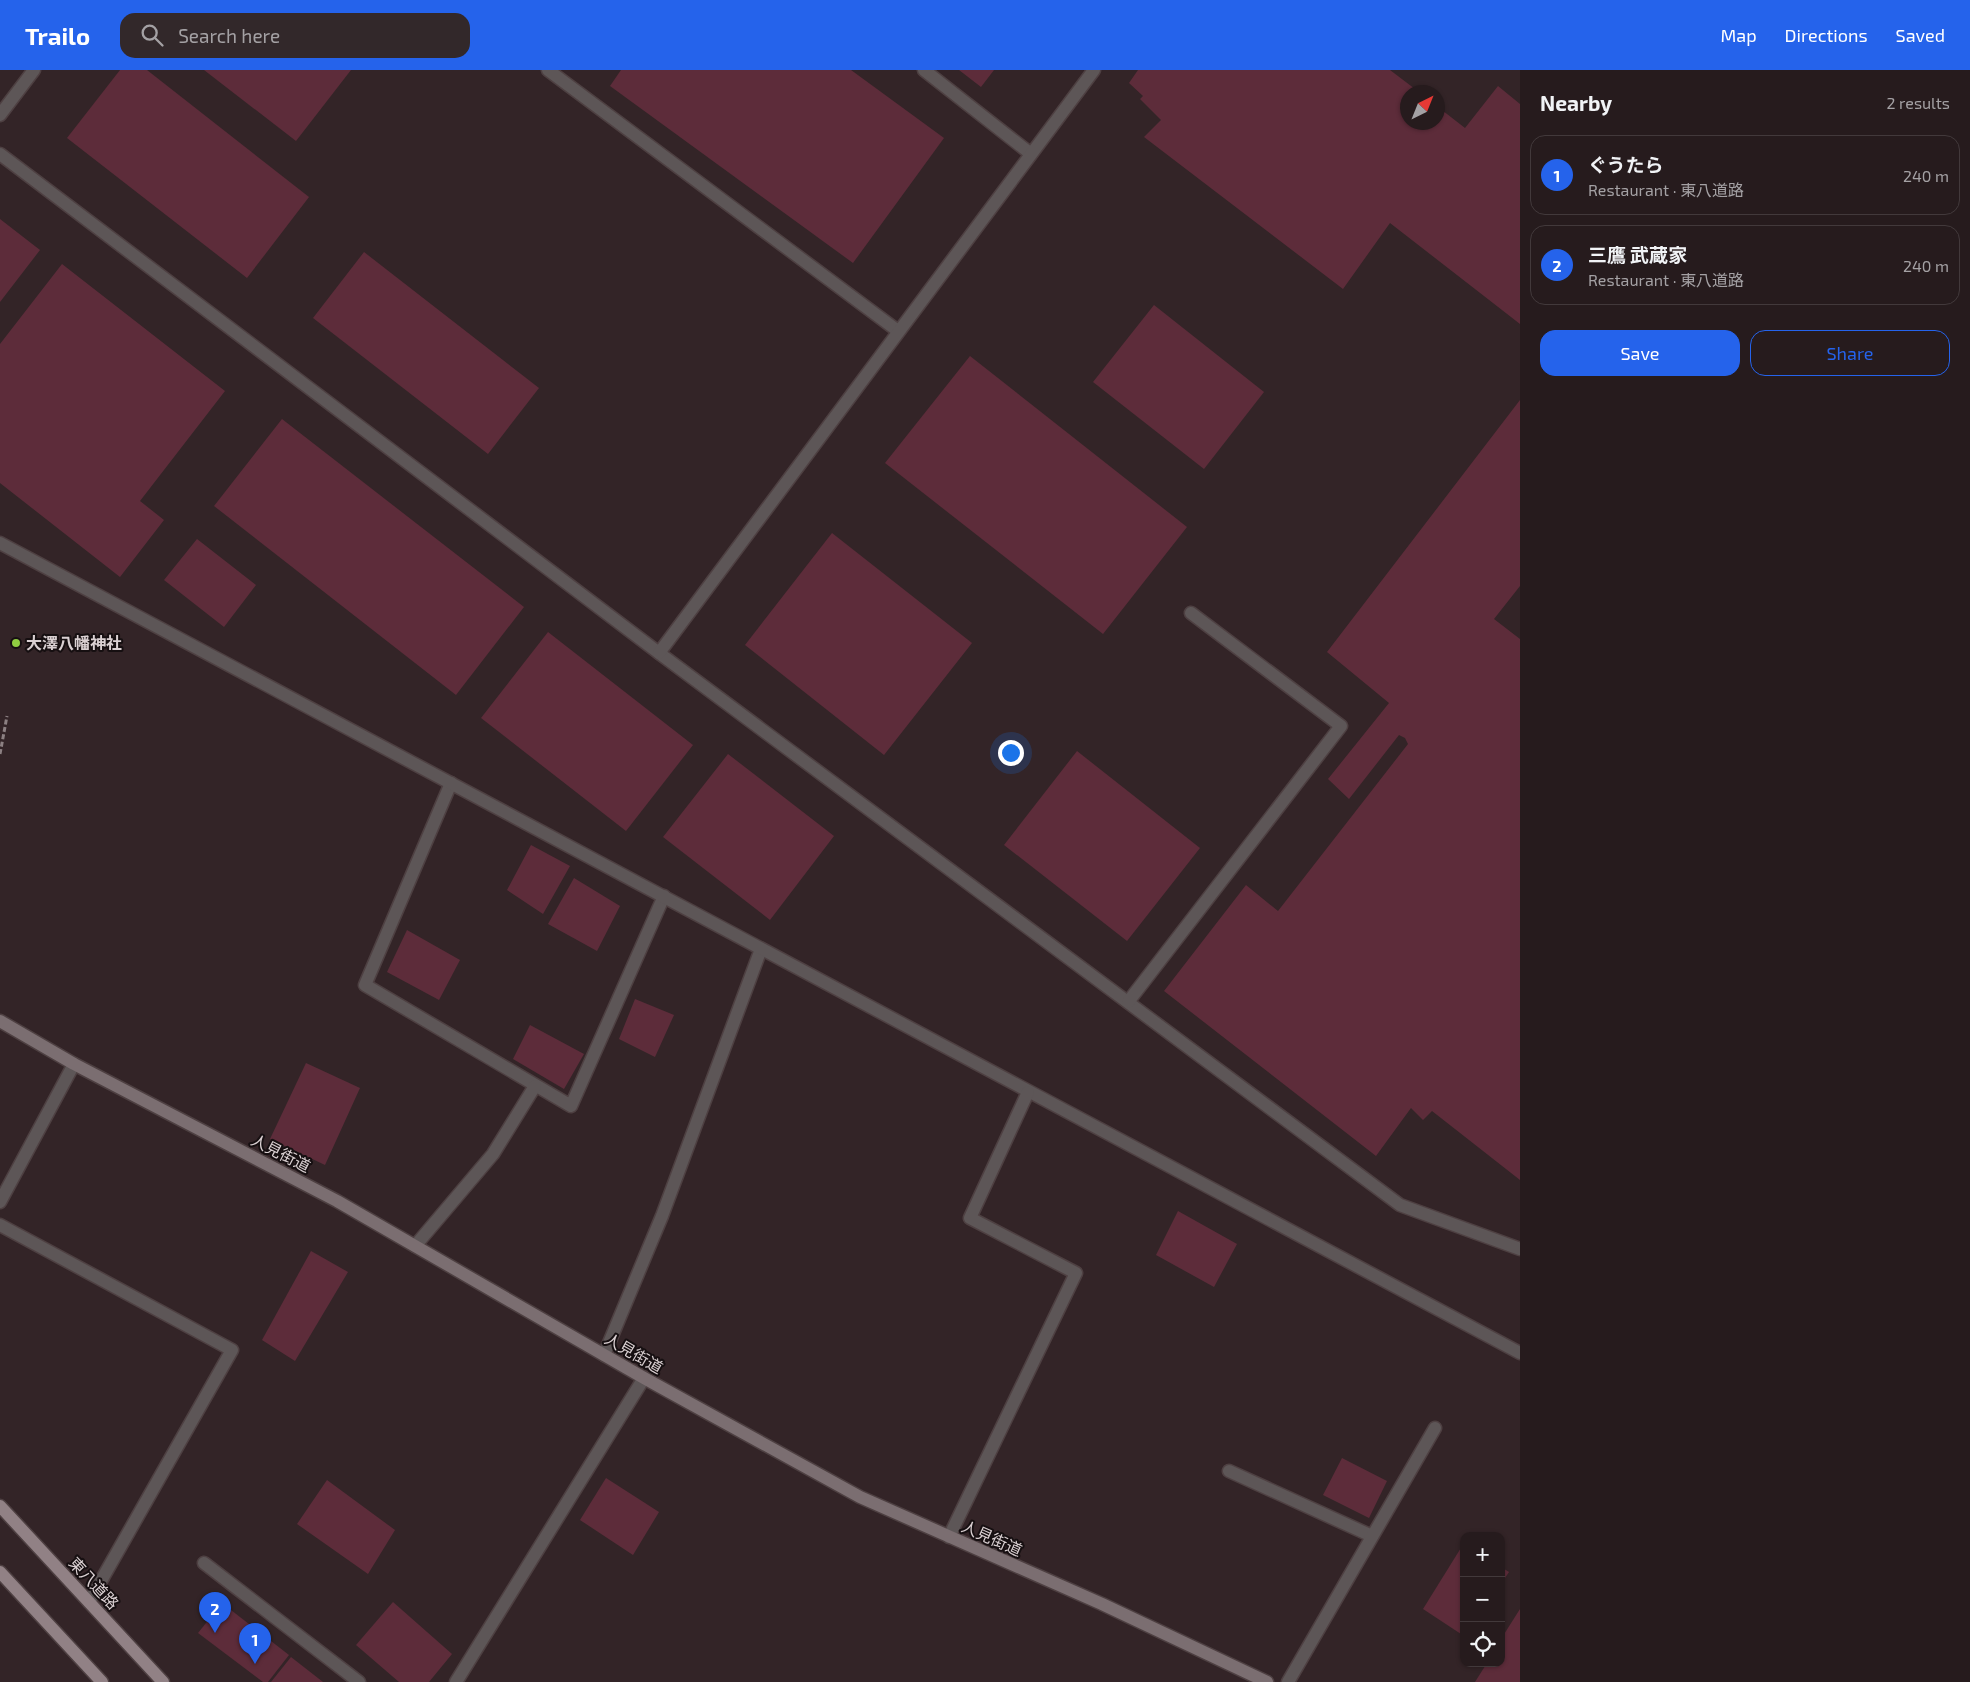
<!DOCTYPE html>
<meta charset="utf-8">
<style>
:root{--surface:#261b1d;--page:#32282a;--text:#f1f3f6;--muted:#a4a1a4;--line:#42393b;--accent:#2563eb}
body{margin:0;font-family:"Exo 2","Noto Sans JP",sans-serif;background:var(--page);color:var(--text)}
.controls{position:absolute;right:15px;bottom:15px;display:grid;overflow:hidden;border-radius:10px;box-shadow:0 1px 4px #0004}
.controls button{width:45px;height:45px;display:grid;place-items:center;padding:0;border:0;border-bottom:1px solid var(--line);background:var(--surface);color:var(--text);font:25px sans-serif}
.compass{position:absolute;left:1400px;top:15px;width:45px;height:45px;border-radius:50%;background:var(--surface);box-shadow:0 1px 4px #0004;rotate:43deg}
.you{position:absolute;left:1010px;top:682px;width:18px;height:18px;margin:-12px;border:4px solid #fff;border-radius:50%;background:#1a73e8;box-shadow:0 0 0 8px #1a73e833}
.badge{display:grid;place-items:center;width:32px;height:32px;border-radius:50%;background:var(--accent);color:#fff;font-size:16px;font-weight:700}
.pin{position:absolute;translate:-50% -41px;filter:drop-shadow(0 1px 2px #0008)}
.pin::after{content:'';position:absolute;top:26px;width:18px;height:15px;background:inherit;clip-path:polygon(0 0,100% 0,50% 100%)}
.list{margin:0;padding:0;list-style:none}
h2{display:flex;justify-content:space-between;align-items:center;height:65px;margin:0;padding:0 20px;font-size:21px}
h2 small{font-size:16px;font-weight:400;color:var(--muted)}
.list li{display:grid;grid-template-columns:32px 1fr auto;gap:15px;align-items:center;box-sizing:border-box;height:80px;margin:0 10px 10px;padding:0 10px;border:1px solid var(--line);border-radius:15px}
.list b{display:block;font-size:19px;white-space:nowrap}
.list p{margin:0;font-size:16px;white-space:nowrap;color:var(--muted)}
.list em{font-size:16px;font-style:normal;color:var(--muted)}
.actions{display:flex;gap:10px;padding:15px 20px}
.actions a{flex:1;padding:11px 0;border:1px solid var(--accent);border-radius:15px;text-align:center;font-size:18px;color:var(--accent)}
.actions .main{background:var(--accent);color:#fff}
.icon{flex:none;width:28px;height:28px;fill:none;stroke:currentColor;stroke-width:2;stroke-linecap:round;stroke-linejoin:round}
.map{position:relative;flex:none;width:1520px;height:1612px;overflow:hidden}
header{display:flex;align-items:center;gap:30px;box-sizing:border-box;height:70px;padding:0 25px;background:var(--accent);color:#fff}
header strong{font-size:24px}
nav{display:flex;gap:28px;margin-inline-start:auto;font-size:18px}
.search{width:350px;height:45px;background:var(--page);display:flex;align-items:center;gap:12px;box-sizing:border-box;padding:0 18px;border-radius:15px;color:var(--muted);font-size:19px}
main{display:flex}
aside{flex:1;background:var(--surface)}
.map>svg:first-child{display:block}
</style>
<header>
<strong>Trailo</strong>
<div class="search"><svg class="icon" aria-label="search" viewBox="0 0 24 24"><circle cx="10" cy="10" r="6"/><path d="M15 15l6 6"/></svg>Search here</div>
<nav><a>Map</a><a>Directions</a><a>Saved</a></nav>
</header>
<main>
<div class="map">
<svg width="1520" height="1612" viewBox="0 0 1520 1612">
<rect width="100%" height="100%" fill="#332427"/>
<g fill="#5d2c3a">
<path d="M120,0h27l162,127 -62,81 -180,-140z"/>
<path d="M204,0h147l-55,71z"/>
<path d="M621,0h230l93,68 -91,125 -243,-177z"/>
<path d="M959,0h35l-13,17z"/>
<path d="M1138,0h252l29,22h-11v30h30v-15l27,21 33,-42 22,18v220l-130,-101 -47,66 -199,-152 17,-17 -21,-21 3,-3 -14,-13z"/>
<path d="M0,149l40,31 -40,52z"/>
<path d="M364,182l175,136 -51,66 -175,-136z"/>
<path d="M62,194l163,127 -85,110 24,19 -44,57 -120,-94v-139z"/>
<path d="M1154,235l110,87 -60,77 -111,-87z"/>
<path d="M970,286l217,171 -84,107 -218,-171z"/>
<path d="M1520,330v186l-26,33 26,20v541l-88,-69 -9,9 -12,-12 -35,48 -212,-165 82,-106 32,26 130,-167 -3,-6 -6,-3 -50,64 -21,-20 61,-76 -62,-51z"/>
<path d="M282,349l242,188 -68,88 -242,-189z"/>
<path d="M832,463l140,110 -88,112 -139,-110z"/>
<path d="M197,469l59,46 -32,42 -60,-47z"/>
<path d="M548,562l145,113 -67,86 -145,-113z"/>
<path d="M1077,681l123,97 -73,93 -123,-96z"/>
<path d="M728,684l106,82 -64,84 -107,-83z"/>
<path d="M531,775l39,21 -27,48 -36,-24z"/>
<path d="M574,808l46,28 -23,45 -49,-27z"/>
<path d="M407,860l53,30 -21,40 -52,-28z"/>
<path d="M635,929l39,16 -19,42 -36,-18z"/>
<path d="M530,955l54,29 -20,35 -51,-30z"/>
<path d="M306,993l54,25 -35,77 -55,-26z"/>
<path d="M1178,1141l59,33 -23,43 -58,-32z"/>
<path d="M311,1181l37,21 -53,89 -33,-21z"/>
<path d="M1342,1388l45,23 -18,37 -46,-23z"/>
<path d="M606,1408l53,34 -26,43 -53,-35z"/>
<path d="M327,1410l68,50 -27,44 -71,-50z"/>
<path d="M1464,1473v93l-41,-27z"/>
<path d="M1501,1497l8,5 -8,12z"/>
<path d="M393,1532l59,52 -23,28h-30l-43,-37z"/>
<path d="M222,1533l67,52 -21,27h-5l-65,-49z"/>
<path d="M1520,1539v73h-45l12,-19h14v-24z"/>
<path d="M291,1587l32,25h-52z"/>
</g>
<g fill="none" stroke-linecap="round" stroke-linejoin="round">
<g stroke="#4e4042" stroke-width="15">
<g id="lane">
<path d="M548,0l350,261"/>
<path d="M924,0l107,84"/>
<path d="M0,45l34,-45"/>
<path d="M0,84l659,499 741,552 120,44"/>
<path d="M659,583l435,-583"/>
<path d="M451,713l-86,202 206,121 93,-210"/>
<path d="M1128,932l213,-276 -150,-113"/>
<path d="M604,1285l58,-139 99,-267"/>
<path d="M1229,1401l143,65"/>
<path d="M456,1612l188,-304"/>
<path d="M1288,1612l147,-254"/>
</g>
</g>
<g stroke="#4e4042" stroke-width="15">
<g id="street">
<path d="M0,473l1520,810"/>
<path d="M0,1132l74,-138"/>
<path d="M0,1155l232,125 -143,252"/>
<path d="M415,1176l78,-92 42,-68"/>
<path d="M949,1467l127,-264 -106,-55 58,-126"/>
<path d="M204,1493l155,119"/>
</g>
</g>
<g stroke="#4e4042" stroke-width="15">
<path id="secondary" d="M0,951l74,43 263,137 307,177 216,119 242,107 165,78"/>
</g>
<g stroke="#4e4042" stroke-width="15">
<g id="primary">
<path d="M0,1436l163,176"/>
<path d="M0,1502l102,110"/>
</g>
</g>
<path stroke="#8c8082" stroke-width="3" stroke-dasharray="5 2.5" stroke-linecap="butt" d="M0,684l7,-38"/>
<use href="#lane" stroke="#5d5657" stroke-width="12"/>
<use href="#street" stroke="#5d5657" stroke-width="12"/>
<use href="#secondary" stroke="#7b6e71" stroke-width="12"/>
<use href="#primary" stroke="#918185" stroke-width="12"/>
</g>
<circle fill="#90cd41" stroke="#160f11" stroke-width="2" cx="16" cy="573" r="5"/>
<g text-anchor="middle" stroke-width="4" stroke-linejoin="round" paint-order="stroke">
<g font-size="16" font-weight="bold" fill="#dad0d2" stroke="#160f11" text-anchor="start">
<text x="26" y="579">大澤八幡神社</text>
</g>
<g font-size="16" fill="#dad0d2" stroke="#160f11">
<text transform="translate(281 1083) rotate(27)" y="6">人見街道</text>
<text transform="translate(634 1283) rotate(30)" y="6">人見街道</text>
<text transform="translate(992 1468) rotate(24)" y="6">人見街道</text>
<text transform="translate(94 1513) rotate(47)" y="6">東八道路</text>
</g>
</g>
</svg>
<div class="controls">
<button>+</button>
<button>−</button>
<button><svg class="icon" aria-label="locate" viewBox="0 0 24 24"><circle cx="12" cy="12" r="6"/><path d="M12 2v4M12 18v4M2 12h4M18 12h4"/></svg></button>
</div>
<svg class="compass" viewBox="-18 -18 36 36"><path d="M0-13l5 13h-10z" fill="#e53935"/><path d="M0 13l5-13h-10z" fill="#a4a1a4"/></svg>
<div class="you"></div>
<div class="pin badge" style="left:255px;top:1594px">1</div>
<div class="pin badge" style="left:215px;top:1563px">2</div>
</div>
<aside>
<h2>Nearby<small>2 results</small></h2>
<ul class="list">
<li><span class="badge">1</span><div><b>ぐうたら</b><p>Restaurant · 東八道路</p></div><em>240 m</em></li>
<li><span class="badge">2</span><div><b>三鷹 武蔵家</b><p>Restaurant · 東八道路</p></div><em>240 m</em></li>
</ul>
<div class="actions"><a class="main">Save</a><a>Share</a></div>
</aside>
</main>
